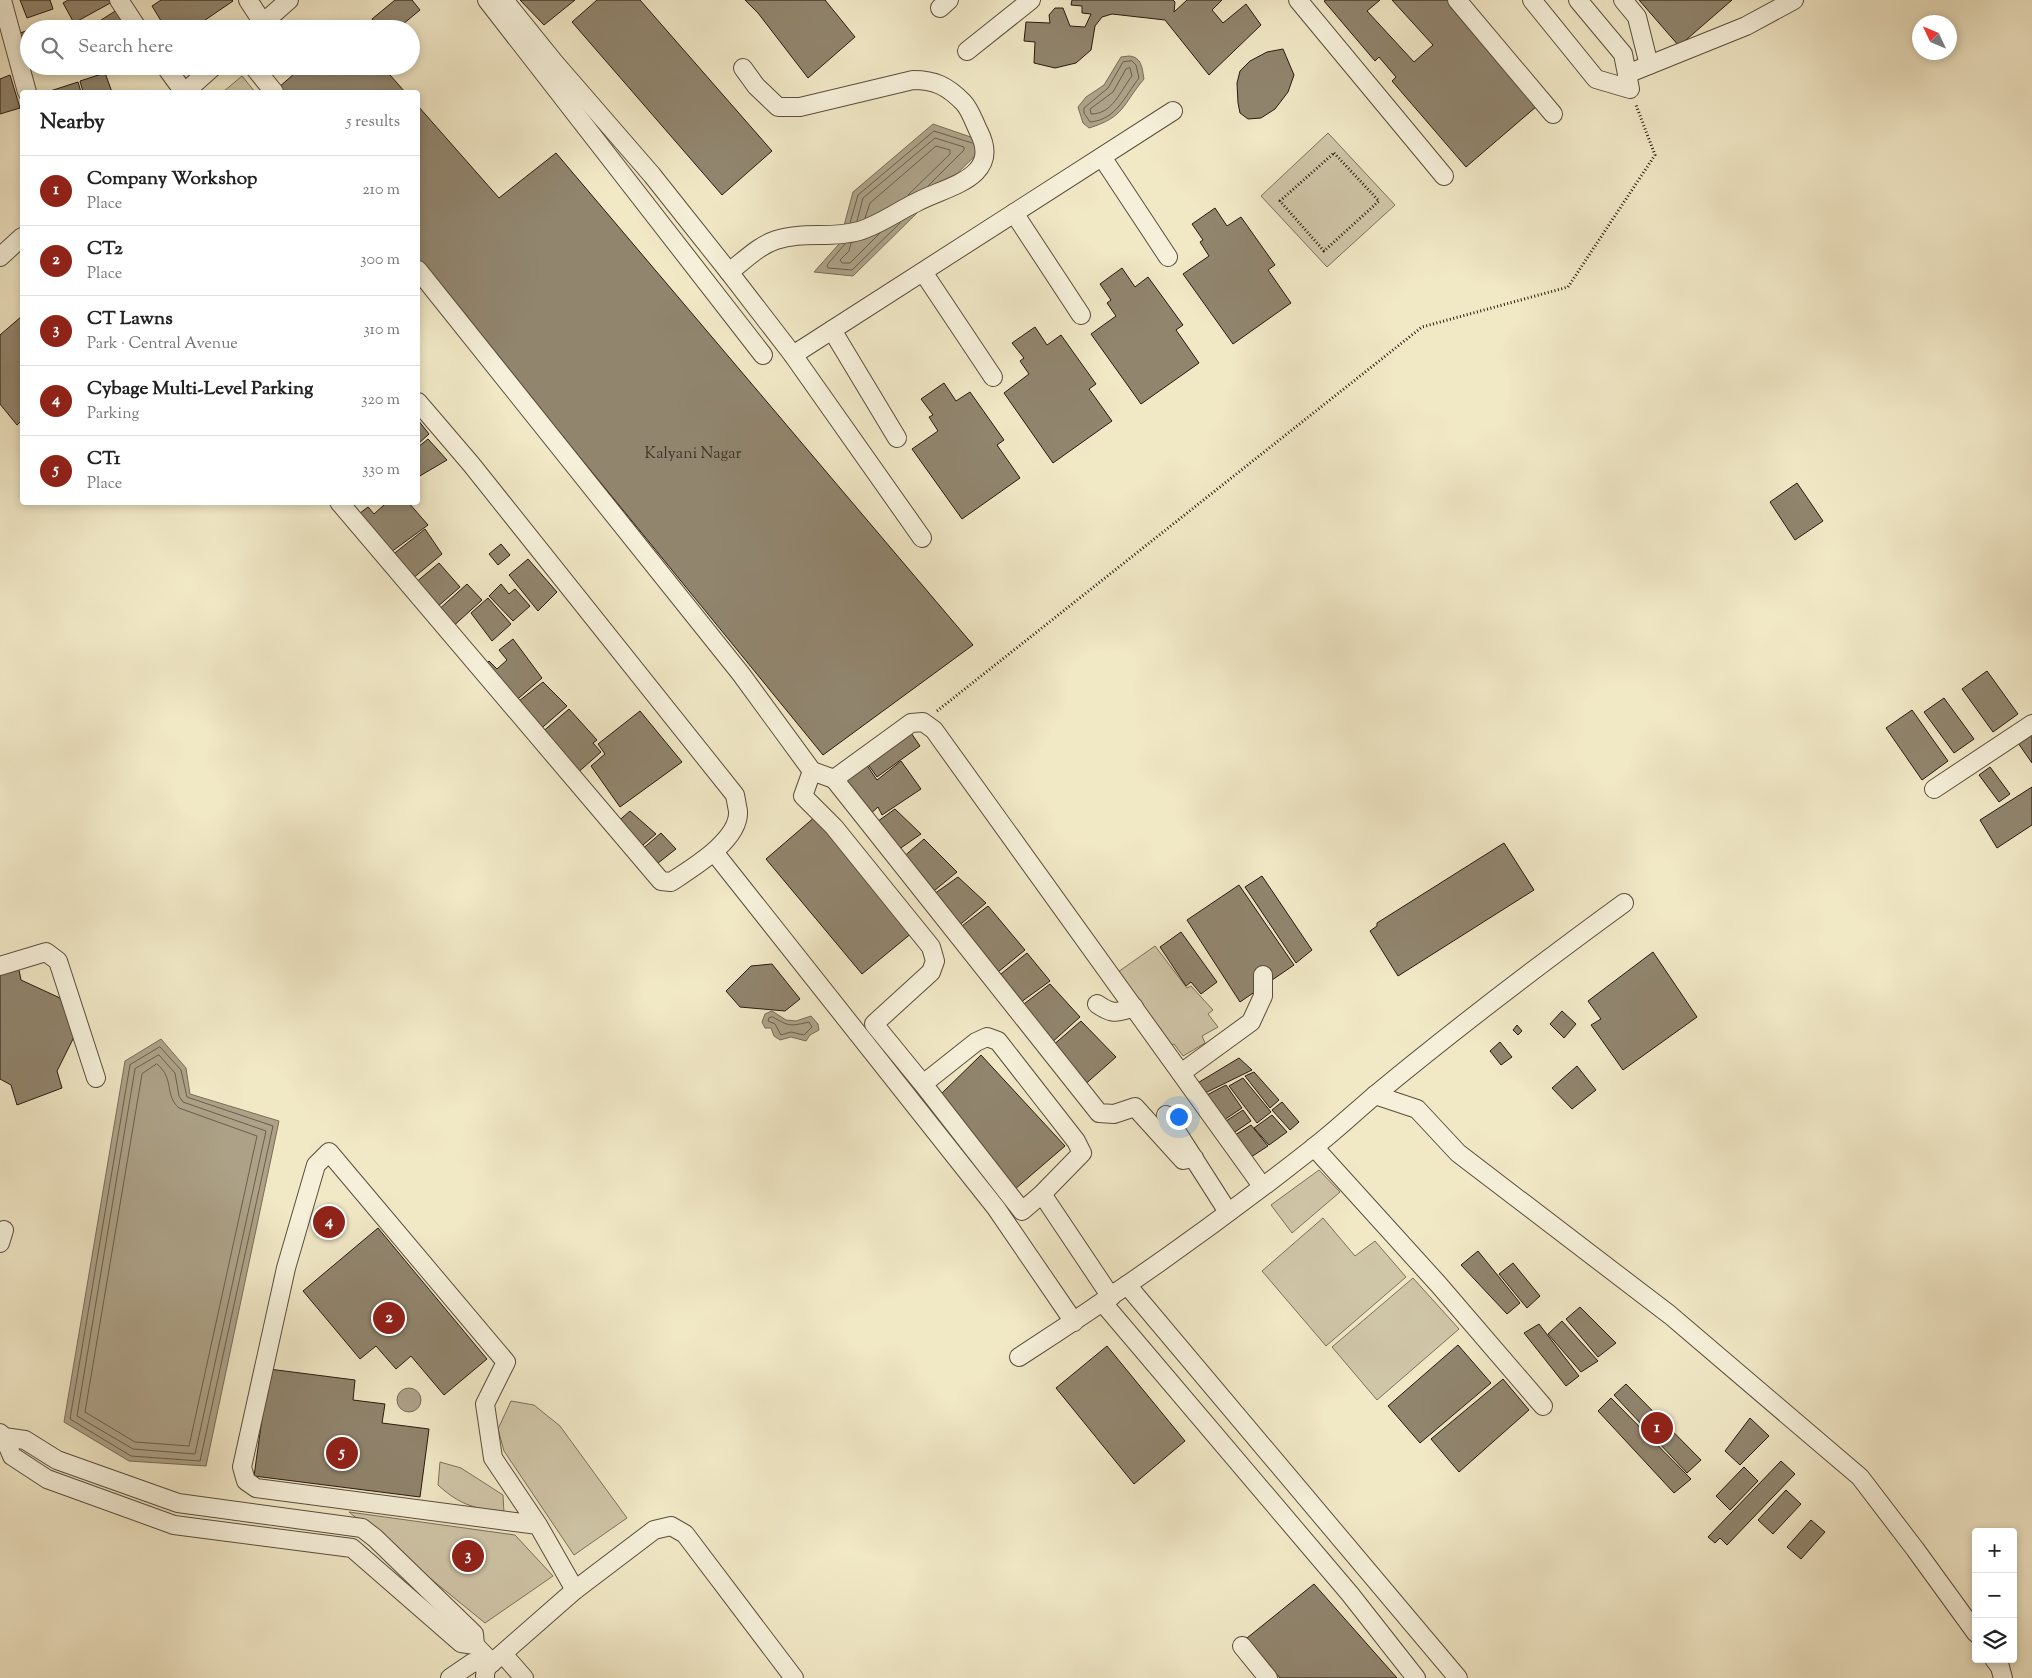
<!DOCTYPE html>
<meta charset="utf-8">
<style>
:root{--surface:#fff;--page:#f6f6f6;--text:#222;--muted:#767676;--line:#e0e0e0;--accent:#8f2418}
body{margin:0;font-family:"Sorts Mill Goudy",serif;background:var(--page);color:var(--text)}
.controls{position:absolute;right:15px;bottom:15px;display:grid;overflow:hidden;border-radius:5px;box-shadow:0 2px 8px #0003}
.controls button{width:45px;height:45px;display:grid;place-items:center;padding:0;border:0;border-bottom:1px solid var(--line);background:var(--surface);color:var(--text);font:25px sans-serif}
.compass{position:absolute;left:1912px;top:15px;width:45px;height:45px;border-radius:50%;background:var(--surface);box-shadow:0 2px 8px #0003;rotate:314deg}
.you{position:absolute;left:1178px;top:1116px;width:18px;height:18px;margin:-12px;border:4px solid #fff;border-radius:50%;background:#1a73e8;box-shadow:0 0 0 8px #1a73e833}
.badge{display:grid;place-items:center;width:32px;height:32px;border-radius:50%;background:var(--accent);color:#fff;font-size:16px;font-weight:700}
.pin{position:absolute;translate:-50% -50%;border:2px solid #fff;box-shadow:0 1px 5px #0006}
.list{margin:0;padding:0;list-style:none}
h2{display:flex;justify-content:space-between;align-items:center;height:65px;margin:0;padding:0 20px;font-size:21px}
h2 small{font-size:16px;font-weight:400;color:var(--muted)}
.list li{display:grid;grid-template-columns:32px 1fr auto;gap:15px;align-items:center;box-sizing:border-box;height:70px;padding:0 20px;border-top:1px solid var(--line)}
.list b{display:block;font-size:19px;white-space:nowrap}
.list p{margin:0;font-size:16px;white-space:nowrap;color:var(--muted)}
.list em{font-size:16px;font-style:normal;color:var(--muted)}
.icon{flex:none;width:28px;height:28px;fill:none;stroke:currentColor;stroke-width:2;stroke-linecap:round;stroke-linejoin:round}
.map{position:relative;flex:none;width:2032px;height:1678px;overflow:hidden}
.search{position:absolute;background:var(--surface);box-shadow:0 2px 8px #0003;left:20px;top:20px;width:400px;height:55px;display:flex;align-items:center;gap:12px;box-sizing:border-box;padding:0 18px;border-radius:28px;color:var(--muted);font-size:19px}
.panel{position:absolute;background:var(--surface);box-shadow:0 2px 8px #0003;left:20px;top:90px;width:400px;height:415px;border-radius:5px}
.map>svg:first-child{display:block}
</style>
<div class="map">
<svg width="2032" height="1678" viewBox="0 0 2032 1678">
<rect width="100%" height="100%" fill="#f1e8c6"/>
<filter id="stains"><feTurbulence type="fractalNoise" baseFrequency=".004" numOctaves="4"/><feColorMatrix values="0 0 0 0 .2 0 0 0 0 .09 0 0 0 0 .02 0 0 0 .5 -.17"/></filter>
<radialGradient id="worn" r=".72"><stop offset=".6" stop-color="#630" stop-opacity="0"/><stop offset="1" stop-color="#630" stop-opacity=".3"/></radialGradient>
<g fill="#cfc5a7" stroke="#7c705b">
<path d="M242,76l13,16h-32z"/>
<path d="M1328,133l67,72 -68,62 -66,-71z"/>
<path d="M1155,946l32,42 4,-2 22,24 -5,4 10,13 -16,9 3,7 -22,13 -9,-12 -3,1 -53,-73z"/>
<path d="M1319,1170l21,22 -48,41 -21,-28z"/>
<path d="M1323,1218l32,38 20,-15 31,36 -80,69 -64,-75z"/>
<path d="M1413,1278l46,51 -82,71 -45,-53z"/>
<path d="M511,1401l23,4 26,21 67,92 -53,37 -70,-104 -6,-22z"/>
<path d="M440,1462l21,6 42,27 1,18c-29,-5 -43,-7 -66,-28z"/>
<path d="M349,1512l166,23 38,41 -68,47z"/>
</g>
<g fill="#ada288" stroke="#786c58">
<path d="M1129,56c13,1 13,12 15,23 -22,26 -19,38 -55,49l-6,-5 -5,-16 8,-10 18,-12 17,-28z"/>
<path d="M933,124l55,19 -135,133 -39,-4 25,-28 14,-52z"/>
<path d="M772,1011l14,9 10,1 15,-5 7,8 1,6 -9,5 -4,6 -15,-4 -11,3 -6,-4 -3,-8h-6l-3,-6 3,-8z"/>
<path d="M161,1039l25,29 4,26 89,27 -73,345 -77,-5 -65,-39 61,-361z"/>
<circle cx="409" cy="1400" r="12"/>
</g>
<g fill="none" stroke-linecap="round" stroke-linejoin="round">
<g stroke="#6a5e4c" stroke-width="1">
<path d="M1132,61l4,4 3,13c-14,18 -23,42 -49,44l-6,-9v-5l24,-20 15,-26z"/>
<path d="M1130,68l2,8c-12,15 -19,38 -41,38l-1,-5 23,-17 13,-23z"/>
<path d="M865,218l5,-15 66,-57 14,4v4l-42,41"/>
<path d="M857,221l6,-23 72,-60 29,9v3l-36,36"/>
<path d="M850,223l8,-28 76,-64 38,12"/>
<path d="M851,243l-2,8 -9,9 2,3h8l30,-30"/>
<path d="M845,244l-18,21 1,3 24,2 48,-47"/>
<path d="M773,1017c16,10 18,9 36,5l3,5 -8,8 -13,-3 -10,3 -6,-11 -7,-3 1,-3z"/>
<path d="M160,1047l21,23 6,27 86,29 -73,335 -69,-5 -61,-37 60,-354z"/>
<path d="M159,1055l16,18 4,23 4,6 83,29 -71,323 -62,-5 -56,-33 58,-347z"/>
<path d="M157,1064c18,15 7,31 22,44l78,28 -68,310 -54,-4 -50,-30 57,-338z"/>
</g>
</g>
<g fill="#91856e" stroke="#281a0f">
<path d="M20,0h30l3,9 -26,9z"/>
<path d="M68,0h45l1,1 -40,22 -11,-20z"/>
<path d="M161,0h71l1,1 -41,28h-26l-14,-23z"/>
<path d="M395,0h17l8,10 -23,19h-17l-8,-10z"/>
<path d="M520,0h55l-31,25z"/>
<path d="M597,0h43l132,151 -50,44 -150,-173z"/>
<path d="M745,0h80l30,37 -47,41 -50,-65z"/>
<path d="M1072,0h101l2,2 -1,10 13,-12h35l-10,10 11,13 23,-19 15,21 -52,50 -44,-55 -53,-6 -10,3 -7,9 -4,24 -15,13 -21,5 -21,-5 1,-21 -11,-1 2,-19 24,1 -1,-8 6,-7h8l7,18 15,1 6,-13 -9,-1v-7l-11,-1z"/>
<path d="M1326,0h54l-13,11 47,51 19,-17 -41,-45h55l90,106 -71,61 -74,-86 4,-4 -17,-20 -4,4 -51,-60z"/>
<path d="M1639,0h93l-53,46z"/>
<path d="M120,8l8,12 -14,9h-27z"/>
<path d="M55,21l3,8h-25z"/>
<path d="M29,30v28l-9,-25z"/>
<path d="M1283,49l11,26 -6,17 -13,17 -14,9 -13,1 -8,-6 -2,-10 -1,-20 3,-12 10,-10 17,-9z"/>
<path d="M303,66h79l23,26h-124l-3,-4z"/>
<path d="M105,73l7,19h-29l-3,-11z"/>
<path d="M10,75l10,33 -20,6v-35z"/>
<path d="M78,82l3,10h-34z"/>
<path d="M418,106l81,92 57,-45 417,492 -150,110 -405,-496z"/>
<path d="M1215,208l12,18 14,-9 34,48 -7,5 23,33 -58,41 -50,-70 26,-18 -9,-14 3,-2 -11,-16z"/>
<path d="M1122,268l13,19 13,-10 35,48 -7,5 23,33 -58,41 -50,-70 25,-18 -9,-13 4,-3 -11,-16z"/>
<path d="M22,316v104l-5,5 -17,-21v-69z"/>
<path d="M1035,327l12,18 14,-10 35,49 -7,5 23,32 -59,42 -49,-70 25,-19 -9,-13 4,-3 -12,-15z"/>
<path d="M944,383l12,18 14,-9 34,48 -7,5 23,33 -58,41 -50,-70 26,-18 -9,-14 4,-2 -12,-16z"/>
<path d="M418,420l11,14 -11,10z"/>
<path d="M428,439l19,21 -29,17v-30z"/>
<path d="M1797,483l26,38 -28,19 -25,-38z"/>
<path d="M381,502h27l20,23 -41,30 -32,-38 13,-10 6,7 10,-9z"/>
<path d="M425,529l17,25 -30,25 -21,-23z"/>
<path d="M501,544l9,11 -12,10 -9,-11z"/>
<path d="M528,559l29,33 -19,19 -29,-36z"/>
<path d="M439,563l21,24 -24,21 -21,-25z"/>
<path d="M467,584l15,16 -33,30 -13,-18z"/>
<path d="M501,584l8,10 6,-5 15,17 -17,15 -24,-25z"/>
<path d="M488,598l23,26 -19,17 -21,-28z"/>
<path d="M513,639l29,39 -30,26 -29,-37 6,-6 8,8 10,-9 -8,-10z"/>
<path d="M1987,671l31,43 -25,18 -31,-43z"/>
<path d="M543,682l24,24 -30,26 -23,-27z"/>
<path d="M1944,698l30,41 -20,14 -30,-41z"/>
<path d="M569,709l28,31 -4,3 8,9 -27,24 -34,-42z"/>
<path d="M1912,710l36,51 -26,19 -36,-52z"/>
<path d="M640,711l42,51 -62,45 -29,-41 14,-12 -7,-10z"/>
<path d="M909,730l11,16 -43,31 -10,-14z"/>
<path d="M2031,734l1,1v28l-14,-20z"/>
<path d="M864,761l13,19 24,-19 20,28 -39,26 -4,-8 -10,9 -28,-36z"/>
<path d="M1990,767l20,27 -11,8 -20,-27z"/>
<path d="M2032,787v38l-35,23 -17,-28z"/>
<path d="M895,809l26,25 -26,18 -21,-28z"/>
<path d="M630,811l26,23 -19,16 -22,-26z"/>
<path d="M816,816l97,116 -51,42 -96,-115z"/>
<path d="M661,833l15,16 -23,18 -13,-16z"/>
<path d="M924,839l33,33 -28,23 -28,-36z"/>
<path d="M1504,843l30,47 -136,86 -28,-45 7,-5v-3z"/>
<path d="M1262,876l50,74 -16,13 -51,-76z"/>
<path d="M958,877l28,26 -30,25 -22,-34z"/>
<path d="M1239,885l55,80 -54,37 -53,-82z"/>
<path d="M988,906l37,44 -32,26 -35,-47z"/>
<path d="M1181,932l36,50 -16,12 -10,-12 -5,4 -26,-39z"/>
<path d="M1653,952l44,65 -74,53 -32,-45 10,-6 -13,-18z"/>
<path d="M1027,953l23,28 -33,24 -21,-27z"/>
<path d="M772,964l28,35 -15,12 -45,-4 -14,-16 25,-25z"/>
<path d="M18,965l3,15 39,18 15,37 -18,36 5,17 -45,17 -6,-20 -11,-6v-108z"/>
<path d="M1050,984l30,33 -31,28 -29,-38z"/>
<path d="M1562,1011l14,13 -12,14 -14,-14z"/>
<path d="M1081,1021l35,36 -34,30 -31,-40z"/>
<path d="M1517,1025l5,6 -4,4 -5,-5z"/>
<path d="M1500,1042l12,15 -11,8 -11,-14z"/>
<path d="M981,1055l84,91 -50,43 -75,-94z"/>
<path d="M1239,1058l13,12 -49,24 -7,-10z"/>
<path d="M1577,1066l19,24 -24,19 -20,-21z"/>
<path d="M1254,1072l25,28 -9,8 -25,-32z"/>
<path d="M1243,1078l28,34 -14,11 -28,-37z"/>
<path d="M1226,1085l16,23 -21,14 -16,-26z"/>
<path d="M1282,1102l17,20 -9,8 -18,-20z"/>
<path d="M1243,1110l8,11 -19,13 -9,-11z"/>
<path d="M1272,1115l15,17 -18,13 -15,-17z"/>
<path d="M1251,1125l17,21 -20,13 -16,-22z"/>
<path d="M378,1228l109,131 -43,36 -33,-39 -15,13 -20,-23 -16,13 -57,-68z"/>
<path d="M1478,1251l42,52 -13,11 -46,-49z"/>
<path d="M1513,1263l27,33 -13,12 -28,-34z"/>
<path d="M1580,1307l36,36 -18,14 -32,-38z"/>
<path d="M1562,1321l36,40 -17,11 -33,-38z"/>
<path d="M1539,1324l40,52 -13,10 -42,-53z"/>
<path d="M1458,1345l33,38 -71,60 -32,-37z"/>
<path d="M1107,1346l78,95 -51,43 -78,-96z"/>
<path d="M269,1369l86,11 -2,20 32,4 -3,19 47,6 -9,68 -166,-21z"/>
<path d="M1503,1379l26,31 -70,62 -28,-33z"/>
<path d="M1626,1384l75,76 -14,13 -73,-78z"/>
<path d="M1611,1398l80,81 -17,14 -76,-82z"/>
<path d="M1750,1418l19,18 -29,29 -15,-14z"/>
<path d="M1781,1461l14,13 -68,71 -7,-7 -5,5 -7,-6z"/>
<path d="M1744,1467l14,14 -28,29 -14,-14z"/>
<path d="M1786,1490l15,14 -28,30 -15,-14z"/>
<path d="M1811,1520l14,12 -24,27 -14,-12z"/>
<path d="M1314,1584l83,94h-117l-33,-40z"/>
</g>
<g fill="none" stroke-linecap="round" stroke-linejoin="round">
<g stroke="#5a4e3d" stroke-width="20">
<g id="minor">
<path d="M2,0l25,92"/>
<path d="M119,0l19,29"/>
<path d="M248,0l15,23"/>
<path d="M487,0l276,355"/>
<path d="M504,0l50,62 98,113 77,97 64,83 129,183"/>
<path d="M1298,0l146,176"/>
<path d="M1457,0l96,114"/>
<path d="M1532,0l64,79 34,10 -7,-35 -45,-54"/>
<path d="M1623,0l14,17 12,48"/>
<path d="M940,8l9,-8"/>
<path d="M256,29l33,-29"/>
<path d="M967,51l64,-51"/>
<path d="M165,66l19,26"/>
<path d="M253,66l21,26"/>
<path d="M1627,74l119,-48 48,-26"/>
<path d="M185,92l29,-26"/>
<path d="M1102,157l66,100"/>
<path d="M1014,213l67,102"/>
<path d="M0,257l22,-20"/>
<path d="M418,270l323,404 71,97 22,8 77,-56 12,-1 11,8 328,456"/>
<path d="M729,272c15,-11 29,-26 47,-32 27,-9 56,-1 83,-9 20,-6 39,-20 58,-29 30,-16 85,-24 62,-70 -5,-10 -9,-23 -16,-30 -16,-16 -28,-22 -50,-22l-113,27h-22l-22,-21 -13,-18"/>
<path d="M923,272l70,105"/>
<path d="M832,330l65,108"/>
<path d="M793,355l380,-244"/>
<path d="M339,502l322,379 10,1c21,-14 69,-42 67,-71 -1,-5 -2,-11 -3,-16l-264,-331 -53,-62"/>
<path d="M812,771l-9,25 31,31 97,120 4,14 -4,11 -57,52 49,60 53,-42 11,-5 11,4 78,100 6,12 -40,41 -20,17 -99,-127"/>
<path d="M834,779l265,334 15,1 21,-7 48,53 11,-2"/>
<path d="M1934,789l98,-65"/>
<path d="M714,852l282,356 78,114"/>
<path d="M0,966l46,-14 12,9 38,117"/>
<path d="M1097,1004c16,11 19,9 37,3"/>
<path d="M1181,1073l70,-51 12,-26v-21"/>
<path d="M1375,1095l42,14 41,44 212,162 190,162 55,72 61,84"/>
<path d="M1166,1115l62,97"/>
<path d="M1314,1147l125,138 104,121"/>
<path d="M1042,1194l69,103"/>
<path d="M0,1243l4,-13"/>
<path d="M1127,1285l331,393"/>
<path d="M1103,1303l247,291 66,84"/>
<path d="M1019,1357c101,-65 200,-135 294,-209 21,-16 41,-35 61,-52 81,-67 165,-131 250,-193"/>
<path d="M0,1433l4,4 8,19 35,23 127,46 178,23 109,95 14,2"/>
<path d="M4,1437l21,3 32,20 121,43 184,25 13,10 99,96 1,11 17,18"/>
<path d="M538,1525l-282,-37 -10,-7 -4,-14 44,-199 30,-103 13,-13 177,210 -21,42 8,54 45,67 37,65"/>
<path d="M1242,1646l26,32"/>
<path d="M503,1654l21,24"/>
<path d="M1994,1659l6,8 3,11"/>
<path d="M486,1668l89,-78 79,-60 17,-4 14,8 109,144"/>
<path d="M450,1678l22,-15 7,-1 7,6 -1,8"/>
</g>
</g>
<g stroke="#281a0f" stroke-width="3" stroke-dasharray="1 2.5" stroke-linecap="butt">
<path d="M1334,153l45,48 -55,50 -44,-50z"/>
<path d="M937,711l485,-384 146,-40 87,-132 -19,-50"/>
</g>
<use href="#minor" stroke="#f6f0da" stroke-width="18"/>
</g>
<g text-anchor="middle" stroke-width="4" stroke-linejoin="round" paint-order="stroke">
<g font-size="16" fill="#423527">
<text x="693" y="458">Kalyani Nagar</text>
</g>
</g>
<rect width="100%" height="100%" filter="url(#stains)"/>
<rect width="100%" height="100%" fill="url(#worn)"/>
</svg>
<div class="controls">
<button>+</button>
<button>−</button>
<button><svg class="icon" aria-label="layers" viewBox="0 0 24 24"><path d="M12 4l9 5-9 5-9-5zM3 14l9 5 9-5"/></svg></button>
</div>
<svg class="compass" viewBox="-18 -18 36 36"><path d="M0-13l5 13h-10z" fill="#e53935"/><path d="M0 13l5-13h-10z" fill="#767676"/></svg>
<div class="you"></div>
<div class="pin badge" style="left:1657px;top:1428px">1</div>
<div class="pin badge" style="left:389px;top:1318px">2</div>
<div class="pin badge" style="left:468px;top:1556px">3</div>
<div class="pin badge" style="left:329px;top:1222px">4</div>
<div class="pin badge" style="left:342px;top:1453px">5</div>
<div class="search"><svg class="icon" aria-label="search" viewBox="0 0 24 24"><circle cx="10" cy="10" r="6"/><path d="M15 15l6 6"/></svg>Search here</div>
<section class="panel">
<h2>Nearby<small>5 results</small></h2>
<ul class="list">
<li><span class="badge">1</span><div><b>Company Workshop</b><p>Place</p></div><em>210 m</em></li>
<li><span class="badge">2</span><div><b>CT2</b><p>Place</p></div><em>300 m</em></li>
<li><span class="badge">3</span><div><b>CT Lawns</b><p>Park · Central Avenue</p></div><em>310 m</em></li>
<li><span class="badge">4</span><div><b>Cybage Multi-Level Parking</b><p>Parking</p></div><em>320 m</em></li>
<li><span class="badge">5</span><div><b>CT1</b><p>Place</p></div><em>330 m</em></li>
</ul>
</section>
</div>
